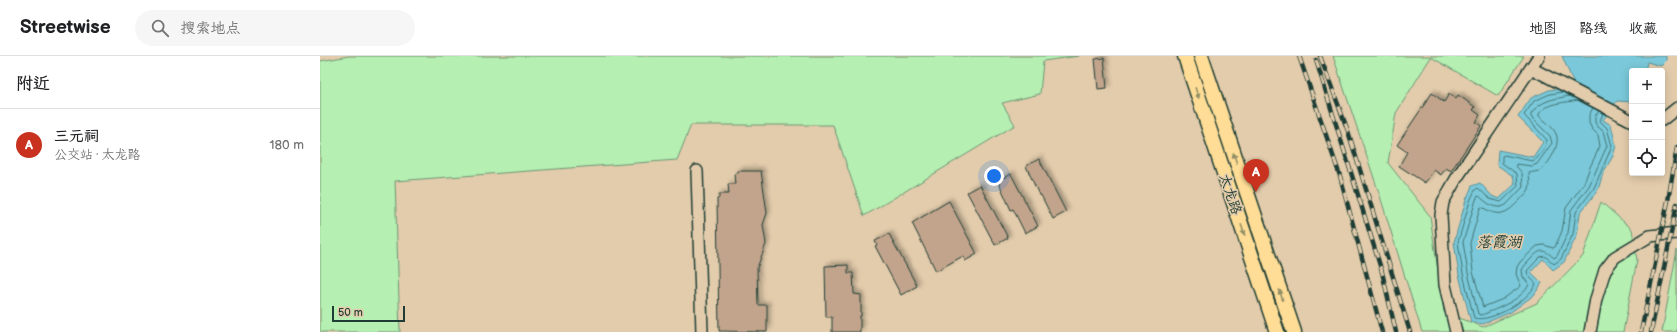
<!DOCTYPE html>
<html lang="zh">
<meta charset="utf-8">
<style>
:root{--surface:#fff;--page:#f6f6f6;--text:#202124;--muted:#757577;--line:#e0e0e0;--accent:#c8321e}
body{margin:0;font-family:"Balsamiq Sans","LXGW WenKai TC",sans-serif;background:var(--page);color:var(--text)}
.controls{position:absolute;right:12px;top:12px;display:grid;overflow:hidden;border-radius:4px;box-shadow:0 2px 10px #0003}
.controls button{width:36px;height:36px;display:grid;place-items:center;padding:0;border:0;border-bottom:1px solid var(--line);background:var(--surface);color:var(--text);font:20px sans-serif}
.scale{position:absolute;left:12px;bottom:10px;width:73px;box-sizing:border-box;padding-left:4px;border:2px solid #1f3d34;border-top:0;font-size:11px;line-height:14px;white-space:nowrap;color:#1f3d34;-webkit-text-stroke:3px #e3ccac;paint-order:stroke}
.you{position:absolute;left:674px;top:120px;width:14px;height:14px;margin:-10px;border:3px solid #fff;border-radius:50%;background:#1a73e8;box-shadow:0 0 0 6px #1a73e833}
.badge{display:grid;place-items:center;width:26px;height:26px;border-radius:50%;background:var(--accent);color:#fff;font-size:13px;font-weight:700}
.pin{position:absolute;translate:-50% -33px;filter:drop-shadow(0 1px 2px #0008)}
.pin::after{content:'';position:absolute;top:21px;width:14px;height:12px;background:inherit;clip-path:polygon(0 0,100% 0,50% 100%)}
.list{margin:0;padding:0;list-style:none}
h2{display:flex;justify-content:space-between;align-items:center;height:52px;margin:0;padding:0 16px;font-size:17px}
h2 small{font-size:13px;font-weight:400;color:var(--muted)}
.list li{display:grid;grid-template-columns:26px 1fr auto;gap:12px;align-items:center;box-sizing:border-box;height:72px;padding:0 16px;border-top:1px solid var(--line)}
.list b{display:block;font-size:15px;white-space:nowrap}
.list p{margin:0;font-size:13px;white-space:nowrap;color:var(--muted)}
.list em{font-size:13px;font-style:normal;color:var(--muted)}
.icon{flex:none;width:22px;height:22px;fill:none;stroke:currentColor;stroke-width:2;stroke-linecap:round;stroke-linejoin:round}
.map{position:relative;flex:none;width:1357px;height:276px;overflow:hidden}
header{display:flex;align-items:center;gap:24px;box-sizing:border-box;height:56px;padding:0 20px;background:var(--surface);border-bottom:1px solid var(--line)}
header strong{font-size:19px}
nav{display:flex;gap:22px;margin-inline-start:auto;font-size:14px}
.search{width:280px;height:36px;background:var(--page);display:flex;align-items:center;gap:10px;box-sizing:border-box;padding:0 14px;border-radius:22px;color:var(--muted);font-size:15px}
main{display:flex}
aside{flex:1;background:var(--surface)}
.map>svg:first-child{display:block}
</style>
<header>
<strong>Streetwise</strong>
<div class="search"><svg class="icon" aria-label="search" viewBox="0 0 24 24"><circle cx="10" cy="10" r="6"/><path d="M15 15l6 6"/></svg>搜索地点</div>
<nav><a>地图</a><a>路线</a><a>收藏</a></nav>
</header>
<main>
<aside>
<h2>附近<small></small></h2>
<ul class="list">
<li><span class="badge">A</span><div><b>三元祠</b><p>公交站 · 太龙路</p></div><em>180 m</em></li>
</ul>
</aside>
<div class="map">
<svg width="1357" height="276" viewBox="0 0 1357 276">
<defs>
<filter id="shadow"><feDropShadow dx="3" dy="-3" stdDeviation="2" flood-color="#0004"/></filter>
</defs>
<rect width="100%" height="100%" fill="#e3ccac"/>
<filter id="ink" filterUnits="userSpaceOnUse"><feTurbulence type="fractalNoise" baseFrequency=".025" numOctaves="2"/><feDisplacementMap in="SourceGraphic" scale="8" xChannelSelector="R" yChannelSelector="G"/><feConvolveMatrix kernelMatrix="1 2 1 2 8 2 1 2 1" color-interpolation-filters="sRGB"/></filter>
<g filter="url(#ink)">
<g fill="#b6efb2" stroke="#6a9673">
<path d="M29,0h730l-36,5 -3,33 -38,9 13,22 -151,91 -31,-91h-142l-14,35 -282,21 5,151h-80v-271z"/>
<path d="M1013,0h191l-26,40 -67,-39 -35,56 -8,50 42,53 14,96 39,15 54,-24 46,-47 18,-54 31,27 5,31 -14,72h-201l-42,-136z"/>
<path d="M1357,194v82h-15z"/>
</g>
<path fill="#7ac8d9" stroke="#569097" d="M1242,0h104v5l-5,5 -14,-4 -2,9h-13v31l-15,-1 -14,19 8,5 2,8 3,13 -3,10 -10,17 -5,17 -18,23 -3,22 -13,27 -11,8 -10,-11 -12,13 11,11 -8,12 -23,17 -28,12 -12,-2 -12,-47 -5,-33 12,-42 6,-14 8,-3 12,13 7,3 16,-15 -2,-8 -16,-11 1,-15 35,7 10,-15 -25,-25 13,-19 18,-8 26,-4z"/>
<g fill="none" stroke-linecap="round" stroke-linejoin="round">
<g stroke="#437576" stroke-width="1">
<path d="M1243,36l-13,2 -16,7 -10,14 23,25c-1,7 -8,19 -15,21l-28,-6 -2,1v7l15,11 1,12 -17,16 -11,-3 -12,-11 -3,2 -5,11 -12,41 5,32 11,44c17,5 55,-18 62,-34l-8,-9 -1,-4 13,-14 5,-1 9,8 7,-5 12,-25 3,-22 18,-24 18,-42 -5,-18 -7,-7 3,-8"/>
<path d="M1250,40c-17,3 -29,4 -39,18v3l19,19 2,7 -15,21 -5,2 -16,-2v2l6,7 1,14 -17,18 -5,2c-9,1 -15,-5 -22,-11l-2,1 -2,6 -12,39 5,31 10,41 4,1c14,-6 42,-16 47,-31l-6,-7 -1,-7c2,-4 5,-7 8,-10 10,-11 13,-12 24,-2l3,-2 11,-23 3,-23 18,-24 18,-40 -4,-15 -6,-5 -2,-4v-6l4,-5"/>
<path d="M1258,44c-12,3 -31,2 -39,14v2c6,5 14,11 17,18 5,10 -7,30 -15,36 -4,2 -9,2 -12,3 0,5 2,10 0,16 -2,5 -7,8 -10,12 -13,13 -20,17 -37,6l-2,1 -10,35 3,29 10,35 20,-8 18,-13 -5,-12 1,-7 3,-5 17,-16 7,-1 9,3 2,-1 7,-16 4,-23 18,-25 6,-16 10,-21 -2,-11 -6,-6 -3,-6v-8l4,-7"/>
</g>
</g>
<g fill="#c2a48c" stroke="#1f3d34" filter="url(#shadow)">
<path d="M784,2l3,30 -9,1 -3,-30z"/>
<path d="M1112,37l12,9 5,-8 7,5 2,-4 17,12 -2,3 7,5 -4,7 5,4 -30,45 -5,-3 -5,7 -7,-5 -9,13 -26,-17 8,-14 -10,-7z"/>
<path d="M719,103l27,53 -13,7 -12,-24h-2l-13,-29z"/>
<path d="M418,115h23l6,42 -4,12 3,19 -9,24 1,37h9v27l-48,-1 -2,-132 2,-1v-4h10l-1,-10h7l-1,-10 4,-1z"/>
<path d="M691,118l27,52 -13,7 -12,-24 -2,1 -13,-29z"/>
<path d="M660,129l28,53 -13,7 -28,-53z"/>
<path d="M629,145l28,53 -12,7 -2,-5 -27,15 -24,-48z"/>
<path d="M569,178l28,52 -16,9 -26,-49 2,-1 -2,-4z"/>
<path d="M528,209v8h5l1,21 7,1v21h-1v16h-28v-15h-6l-1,-51z"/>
</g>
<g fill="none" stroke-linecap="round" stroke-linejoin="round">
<g stroke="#1f3d34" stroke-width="14">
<g id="minor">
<path d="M1211,12l101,53"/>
<path d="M1342,64l15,-12"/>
<path d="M377,115l5,161"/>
<path d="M1136,276l-11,-47 -4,-70 2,-13 13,-23 83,-123"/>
<path d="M1270,276l6,-33 9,-29 10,-13 35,-21 27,-3"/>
</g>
</g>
<g stroke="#1f3d34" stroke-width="17">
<g id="major">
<path d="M865,0l92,276"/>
<path d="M881,0l93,276"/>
</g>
</g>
<use href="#minor" stroke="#e3ccac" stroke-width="11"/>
<use href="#major" stroke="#ffdd96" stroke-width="14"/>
<g stroke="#1f3d34" stroke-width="4.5">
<g id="rail">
<path d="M979,0l41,120 42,156"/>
<path d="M1000,0l28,75 62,201"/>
<path d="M996,4l66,212 14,60"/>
<path d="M1321,276l27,-131 9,-54"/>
<path d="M1331,276l26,-128"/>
</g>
</g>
<use href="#rail" stroke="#e3ccac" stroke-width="3" stroke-dasharray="9" stroke-linecap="butt"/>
</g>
<defs><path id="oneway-solid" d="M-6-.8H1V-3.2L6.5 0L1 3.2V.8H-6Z"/></defs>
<g fill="#8f8d65">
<use href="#oneway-solid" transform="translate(877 37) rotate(71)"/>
<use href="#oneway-solid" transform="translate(915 102) rotate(-109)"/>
<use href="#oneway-solid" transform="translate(923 174) rotate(71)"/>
<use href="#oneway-solid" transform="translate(961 239) rotate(-109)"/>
</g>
</g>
<g text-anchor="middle" stroke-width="3.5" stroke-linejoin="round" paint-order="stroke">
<g font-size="14" fill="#1f3d34" stroke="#e3ccac">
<text transform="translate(911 138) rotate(71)" y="5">太龙路</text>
</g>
<g font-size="15" font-style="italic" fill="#24443c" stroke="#e3ccac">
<text x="1179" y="191">落霞湖</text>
</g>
</g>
</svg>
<div class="controls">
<button>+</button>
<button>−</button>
<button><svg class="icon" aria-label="locate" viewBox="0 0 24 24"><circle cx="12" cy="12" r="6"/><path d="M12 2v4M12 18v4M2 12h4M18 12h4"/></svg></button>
</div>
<div class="scale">50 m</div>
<div class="you"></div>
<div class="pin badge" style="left:936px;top:136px">A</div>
</div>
</main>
